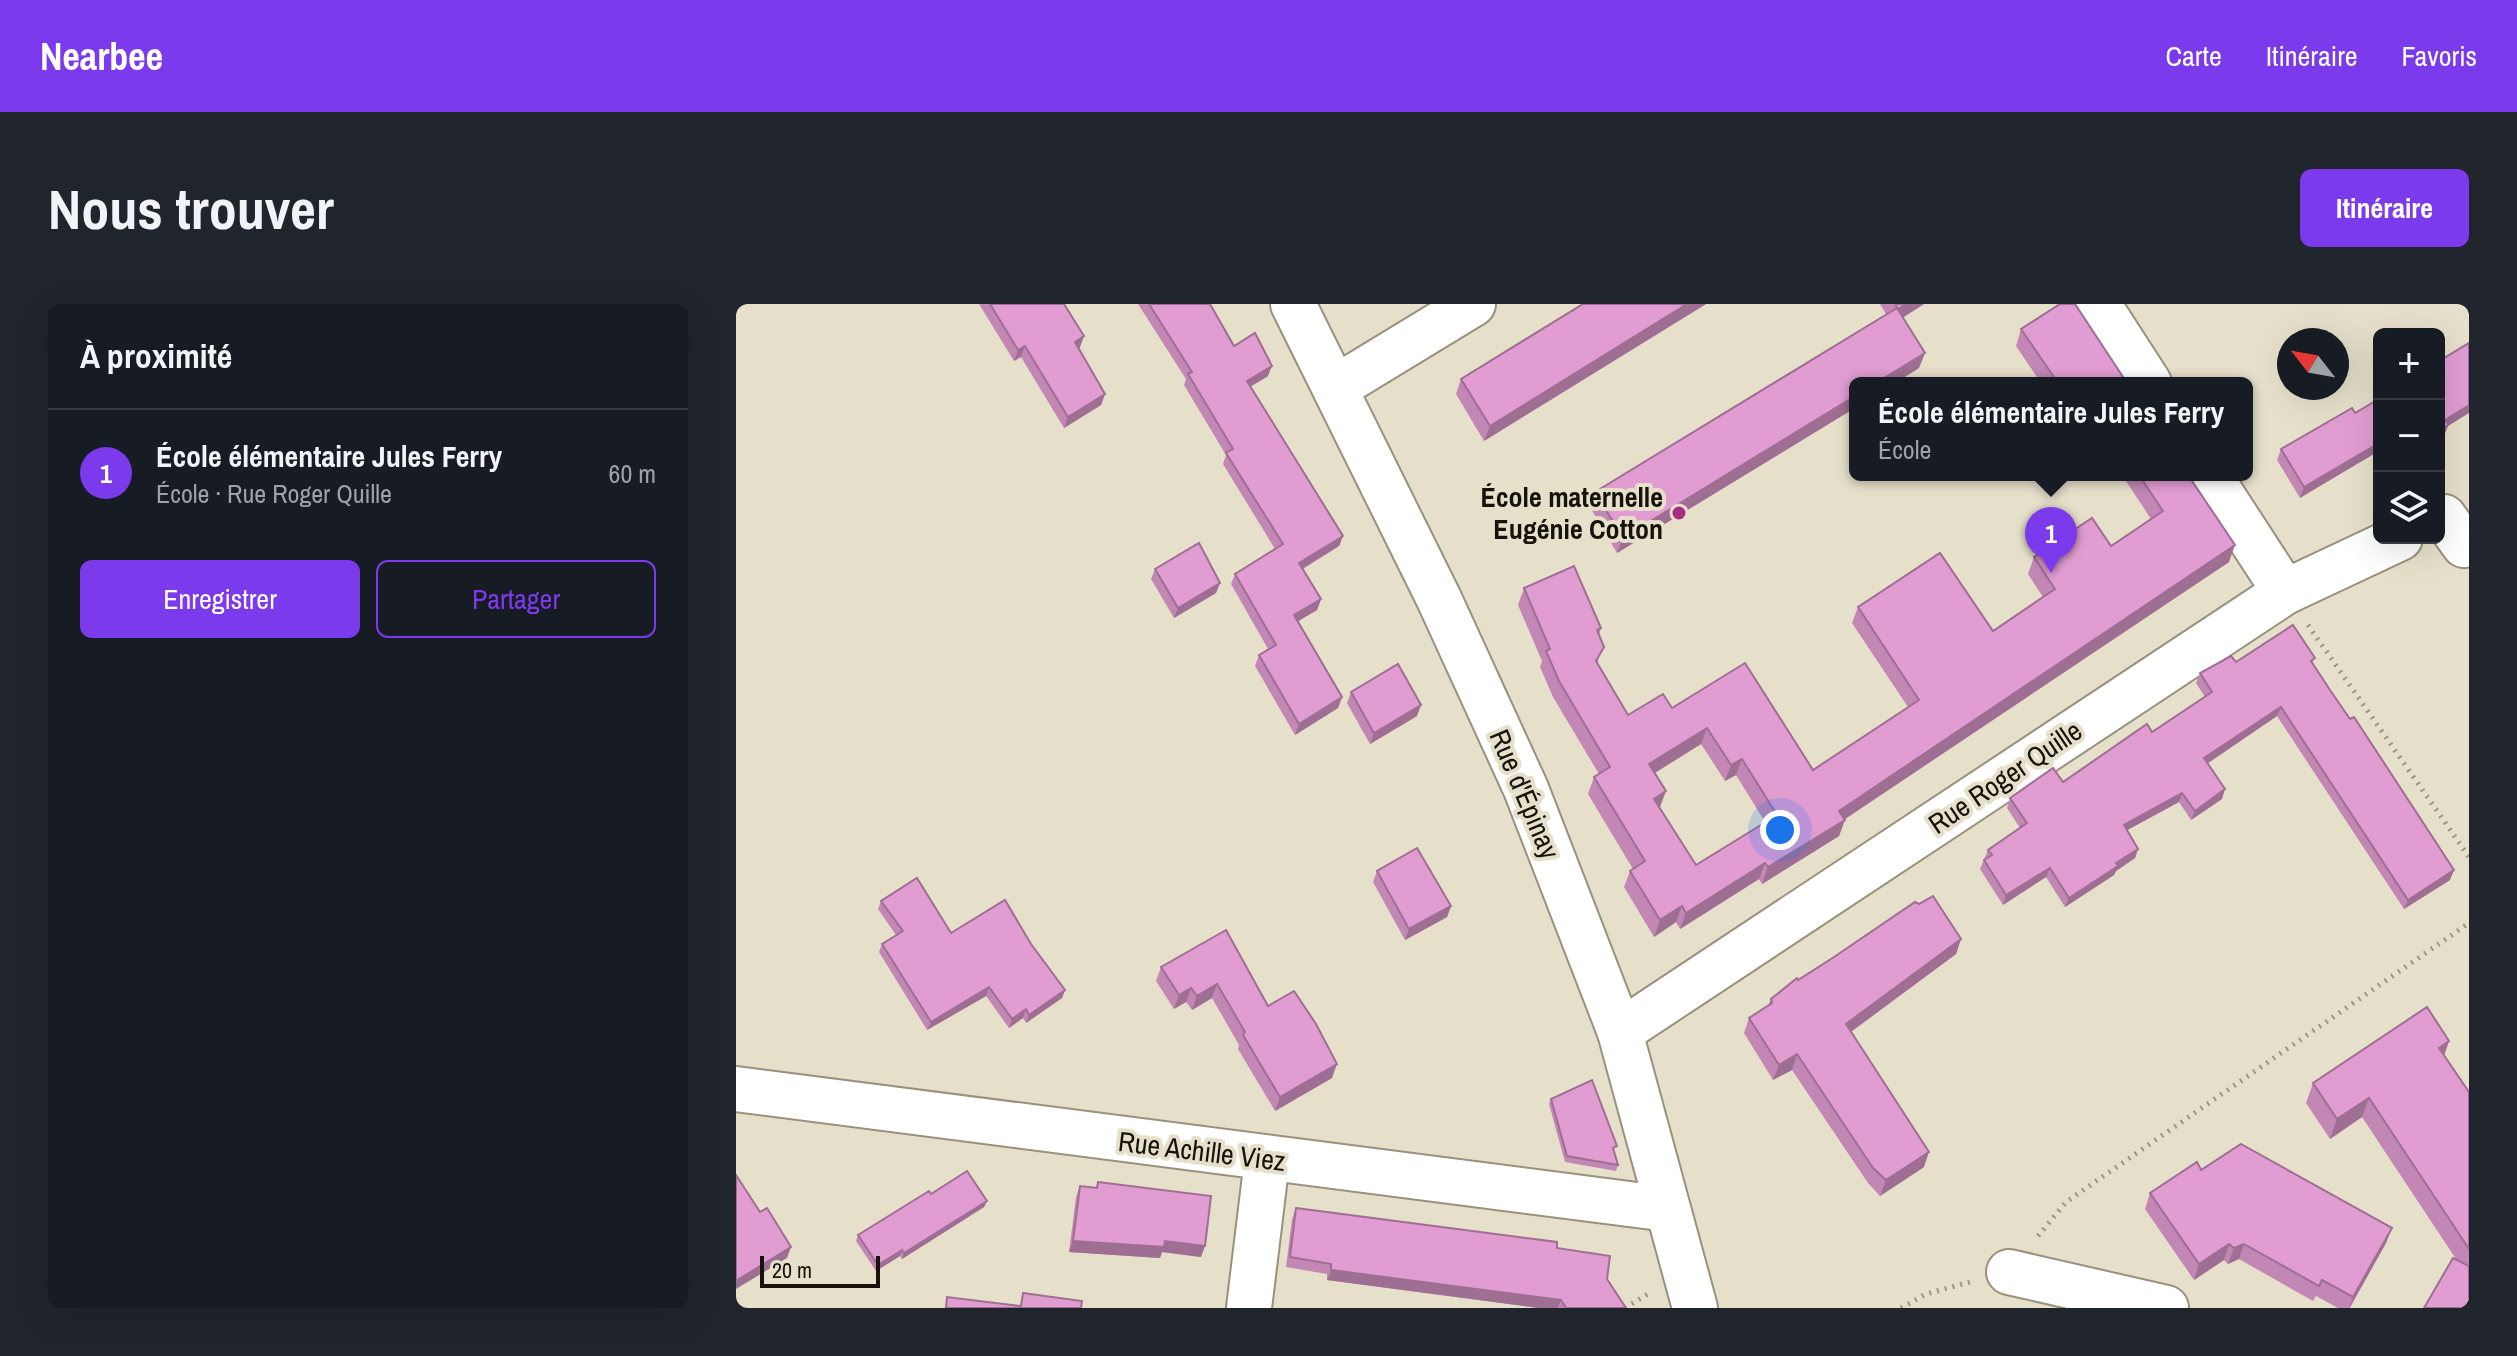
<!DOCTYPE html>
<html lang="fr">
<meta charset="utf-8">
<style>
:root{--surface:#171b24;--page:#20242c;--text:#f1f3f6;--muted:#9ea1a6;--line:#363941;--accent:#7c3aed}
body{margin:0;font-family:"Archivo Narrow",sans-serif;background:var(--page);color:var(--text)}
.controls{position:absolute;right:24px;top:24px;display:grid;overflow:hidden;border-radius:12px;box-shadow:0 8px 32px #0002}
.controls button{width:72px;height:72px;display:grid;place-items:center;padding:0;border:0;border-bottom:2px solid var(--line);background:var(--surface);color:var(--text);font:40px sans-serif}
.compass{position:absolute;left:1541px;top:24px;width:72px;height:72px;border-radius:50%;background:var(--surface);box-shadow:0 8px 32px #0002;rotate:301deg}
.scale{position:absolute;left:24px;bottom:20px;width:120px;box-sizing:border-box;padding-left:8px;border:4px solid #15130c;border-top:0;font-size:22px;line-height:28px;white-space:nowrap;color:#15130c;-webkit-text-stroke:6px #e6e0cb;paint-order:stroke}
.you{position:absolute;left:1044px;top:526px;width:28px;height:28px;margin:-20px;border:6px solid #fff;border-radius:50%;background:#1a73e8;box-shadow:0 0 0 12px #1a73e833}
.badge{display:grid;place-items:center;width:52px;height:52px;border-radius:50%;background:var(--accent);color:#fff;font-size:26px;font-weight:700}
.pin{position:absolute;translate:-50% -66px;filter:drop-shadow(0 2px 4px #0008)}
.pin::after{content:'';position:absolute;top:42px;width:28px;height:24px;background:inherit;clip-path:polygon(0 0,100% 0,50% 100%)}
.popup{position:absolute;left:1113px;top:73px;width:404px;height:104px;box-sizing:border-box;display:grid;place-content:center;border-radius:12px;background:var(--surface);filter:drop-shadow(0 2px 6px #0005);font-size:26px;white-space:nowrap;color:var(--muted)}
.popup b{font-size:30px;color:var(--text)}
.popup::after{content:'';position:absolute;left:50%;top:100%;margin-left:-16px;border:16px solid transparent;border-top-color:var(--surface)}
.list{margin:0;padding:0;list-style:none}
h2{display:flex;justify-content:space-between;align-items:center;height:104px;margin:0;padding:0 32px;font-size:34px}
h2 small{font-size:26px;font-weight:400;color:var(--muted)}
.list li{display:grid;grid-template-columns:52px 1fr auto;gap:24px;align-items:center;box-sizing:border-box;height:128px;padding:0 32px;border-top:2px solid var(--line)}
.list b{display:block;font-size:30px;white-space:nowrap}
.list p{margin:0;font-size:26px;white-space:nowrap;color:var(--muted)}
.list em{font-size:26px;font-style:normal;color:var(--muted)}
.actions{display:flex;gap:16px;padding:24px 32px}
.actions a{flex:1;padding:18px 0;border:2px solid var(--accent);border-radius:12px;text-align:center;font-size:28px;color:var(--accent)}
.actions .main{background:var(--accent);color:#fff}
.icon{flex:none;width:44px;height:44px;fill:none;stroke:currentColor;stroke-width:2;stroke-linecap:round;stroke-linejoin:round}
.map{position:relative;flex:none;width:1733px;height:1004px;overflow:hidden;border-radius:12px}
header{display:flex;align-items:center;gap:48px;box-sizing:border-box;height:112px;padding:0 40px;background:var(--accent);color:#fff}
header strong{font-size:38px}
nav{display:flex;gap:44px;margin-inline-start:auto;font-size:28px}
.intro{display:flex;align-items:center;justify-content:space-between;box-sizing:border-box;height:192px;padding:0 48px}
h1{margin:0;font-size:56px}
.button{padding:20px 36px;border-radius:12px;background:var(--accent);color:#fff;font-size:28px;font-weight:700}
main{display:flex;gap:48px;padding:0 48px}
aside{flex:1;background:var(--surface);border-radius:12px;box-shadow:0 8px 32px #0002}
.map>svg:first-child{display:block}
</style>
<header>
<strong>Nearbee</strong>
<nav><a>Carte</a><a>Itinéraire</a><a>Favoris</a></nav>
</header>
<div class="intro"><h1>Nous trouver</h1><a class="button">Itinéraire</a></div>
<main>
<aside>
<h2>À proximité<small></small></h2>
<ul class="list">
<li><span class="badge">1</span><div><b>École élémentaire Jules Ferry</b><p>École · Rue Roger Quille</p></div><em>60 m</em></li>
</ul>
<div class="actions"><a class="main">Enregistrer</a><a>Partager</a></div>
</aside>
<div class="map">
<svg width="1733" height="1004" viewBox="0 0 1733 1004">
<rect width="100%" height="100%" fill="#e6e0cb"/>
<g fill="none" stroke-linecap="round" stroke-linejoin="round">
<g stroke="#97917d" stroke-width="48">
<g id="minor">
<path d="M1362,0l51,79"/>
<path d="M599,84l138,-84"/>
<path d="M1473,171l76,117"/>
<path d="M1708,213l20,28"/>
<path d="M884,728l665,-440 115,-54"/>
<path d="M0,785l932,120"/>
<path d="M1273,968l157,36"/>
<path d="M513,1004l18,-148"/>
</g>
</g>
<g stroke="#97917d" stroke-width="48">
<path id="major" d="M557,0l146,295 87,190 94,243 75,276"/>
</g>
<g stroke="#9b9686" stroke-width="5" stroke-dasharray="2 6" stroke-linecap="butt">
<path d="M1572,321l161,232"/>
<path d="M1302,932l28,-34 403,-279"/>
<path d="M889,1004l23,-14"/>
<path d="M1165,1004l25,-14 44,-12"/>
</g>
<use href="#minor" stroke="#fff" stroke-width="44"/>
<use href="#major" stroke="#fff" stroke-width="44"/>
</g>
<g fill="#c287b5" fill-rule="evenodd">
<path d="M243,0h85l20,32 -5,12 26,46 -4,11 -37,23 -43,-71 -7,4z"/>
<path d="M402,0h72l24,42 34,30 -18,11 93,149 -4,10 -36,23 18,30 -4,11 -19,11 44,76 -4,11 -43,27 -40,-69 4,-11 9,-6 -37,-65 4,-10 40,-25 -52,-85 3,-9 -42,-70 2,-6z"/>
<path d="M847,0h123l-222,137 -28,-47 5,-15z"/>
<path d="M1144,0h44l-21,13 16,51 -302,185 -27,-46 5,-15 291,-178z"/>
<path d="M1285,25l106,54h-86l-25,-37z"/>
<path d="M1619,109l-55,85 -23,-38 4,-11z"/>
<path d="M1386,171h66l41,87 -384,257 -6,17 -77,48 -3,-5 -79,50 -4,-7 -22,15 -30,-50 6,-16 3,-2 -45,-75 6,-17 5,-3 -46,-77 -13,-30 2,-6 -24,-56 6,-17 77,40 -2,7 -1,29 30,51 44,-7 141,62 95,-63 -56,-84 6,-16 135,24 50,-34 -15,-23 6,-17 77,-11 40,-27zM965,440l24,37 11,-6 29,47 -69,43 -36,-57 -5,-35z"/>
<path d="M419,265l65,14 -4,10 -42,25 -23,-39z"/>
<path d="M1500,358l77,2 137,216 -46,29 -127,-193 -70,47 15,36 -31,21 -12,-18 -52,28 11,19 -3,9 -19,13 -2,4 -49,32 -19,-30 -43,28 -23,-36 8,-19 32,-22 -13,-20 3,-10 53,-16 89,-50 53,-35 -9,-14 4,-10z"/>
<path d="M615,388l66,24 -47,28 -23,-41z"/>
<path d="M641,567l74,35 -4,11 -42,23 -32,-58z"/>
<path d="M145,597l70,32 80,11 34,46 -3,8 -36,25 -3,-5 -14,10 -23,-32 -59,34 -48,-78 3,-8 14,-9 -18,-26z"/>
<path d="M490,626l42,76 64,72 -57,33 -37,-62 1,-4 -27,-47 -20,12 -6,-8 -12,7 -18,-28 5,-14z"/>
<path d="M1225,635l-5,15 -105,78 73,135 -44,29 -12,-13 -76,-113 -19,10 -29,-47 5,-15 19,-12 3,-7z"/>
<path d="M1713,737l-5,15 25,36v216l-13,-49 -94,-142 -32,22 -24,-36 7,-20z"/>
<path d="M815,795l64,53h-1l4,13 -2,6 -51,-9 -16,-58z"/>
<path d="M1465,866l185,73 -36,65h-12l-22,-12 -3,5 -74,-42 -11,5 -4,-4 -30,20 -49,-71 5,-16z"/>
<path d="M362,878l103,75 -39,-5 -2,6 -91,-6 7,-55 4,-11 16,1z"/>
<path d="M195,890l56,7 -3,6 -82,52 -2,-3 -24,15 -20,-30 2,-6z"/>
<path d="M560,904l261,40 50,31 19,29h-87l-212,-28v-6l-41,-7 6,-48z"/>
</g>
<g fill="#9e6e93">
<path d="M951,0h19l-222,137 6,-15z"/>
<path d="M1170,0h18l-31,20 5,-15z"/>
<path d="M348,32l-4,11 -9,6 4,-11z"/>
<path d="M289,42l-4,11 -7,4 4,-11z"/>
<path d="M1189,49l-6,15 -24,15h-19z"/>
<path d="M536,62l-4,10 -25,15 4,-10z"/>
<path d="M369,90l-4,11 -37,23 4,-11z"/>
<path d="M1119,92v12l-238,145 6,-15z"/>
<path d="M1733,101v8l-21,13 -4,10 -5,3v-8l6,-11z"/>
<path d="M1643,139v8l-79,47 4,-11z"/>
<path d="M607,232l-4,10 -44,27 4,-10z"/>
<path d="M1499,241l-6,17 -387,259 3,-1 -6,16 -77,48 6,-17 71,-56z"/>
<path d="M484,279l-4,10 -42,25 4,-10z"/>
<path d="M585,295l-4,11 -27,16 4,-11z"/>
<path d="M606,393l-4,11 -43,27 4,-11z"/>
<path d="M685,401l-4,11 -47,28 4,-11z"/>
<path d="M1545,403l-4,9 -76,52 3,-10z"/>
<path d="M971,424l-6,16 -58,36 6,-16z"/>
<path d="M1006,455l-6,16 -11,6 6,-16z"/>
<path d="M1489,485l-3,10 -31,21 4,-9z"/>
<path d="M930,487l-6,16 -12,8 6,-16z"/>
<path d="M1446,489l-3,9 -59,32 4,-9z"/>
<path d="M1402,545l-3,9 -19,13 -2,4 -49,32 4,-9z"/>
<path d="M1029,559l-6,16 -79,50 6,-16z"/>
<path d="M1314,564l-4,9 -43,28 3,-10z"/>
<path d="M1718,566l-4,10 -46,29 4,-9z"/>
<path d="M715,602l-4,11 -42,23 4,-11z"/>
<path d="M946,602l-6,16 -22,15 6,-17z"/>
<path d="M1225,635l-5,15 -115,85 5,-15z"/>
<path d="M481,680l-5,14 -20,12 5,-14z"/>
<path d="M253,683l-3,9 -59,34 4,-8z"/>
<path d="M455,684l-5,14 -12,7 5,-14z"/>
<path d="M329,686l-3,8 -36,25 3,-8z"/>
<path d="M290,705l-3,9 -14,10 3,-9z"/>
<path d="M1713,737l-7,19 -3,-12z"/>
<path d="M1061,750l-5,16 -19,10 6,-15z"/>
<path d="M601,760l-5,14 -57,33 5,-14z"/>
<path d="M1633,794l-7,19 -32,22 7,-20z"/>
<path d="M1193,848l-5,15 -44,29 6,-16z"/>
<path d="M251,897l-3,6 -82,52 2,-6z"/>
<path d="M1656,924l-6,15 -37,65 4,-11z"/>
<path d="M337,937h92l40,5 -4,11 -39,-5 -2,6 -91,-6z"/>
<path d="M1493,940l-5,16 -30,20 5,-16z"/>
<path d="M1508,940l-5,15 -11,5 6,-16z"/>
<path d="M55,943l-4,11 -51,31v-8z"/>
<path d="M166,946l-2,6 -24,15 2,-6z"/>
<path d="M595,966l230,30 -3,8h-19l-212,-28z"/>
</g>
<g fill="#e19dd2" stroke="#9e6e93" stroke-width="2" fill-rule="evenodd">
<path d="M254,0h74l20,32 -9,6 30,52 -37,23 -43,-71 -7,4z"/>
<path d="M413,0h61l24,42 21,-13 17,33 -25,15 96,155 -44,27 22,36 -27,16 48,82 -43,27 -40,-69 17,-10 -41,-71 48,-30 -57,-91 7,-4 -45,-75 4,-2z"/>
<path d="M847,0h104l-197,122 -29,-47z"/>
<path d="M1159,0h11l-8,5z"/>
<path d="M1324,0h15l52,79h-69l-37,-54z"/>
<path d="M1161,4l28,45 -49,30h-21v13l-232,142 -28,-46z"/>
<path d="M1733,39v62l-24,15 3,5 -9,6v-70z"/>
<path d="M1643,95v44l-75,44 -23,-38 71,-41 3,5z"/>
<path d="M1403,171h49l47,70 -396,266 6,9 -77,47 -3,-4 -79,50 -4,-7 -22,14 -30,-49 15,-10 -51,-84 16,-10 -51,-86 -13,-30 4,-2 -26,-61 50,-22 27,62 -4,2 7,17 -8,14 32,54 35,-21 9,14 73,-45 68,107 106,-70 -61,-93 82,-54 53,78 62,-42 -21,-32 58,-39 19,28 52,-35zM971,424l24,37 11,-6 35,56 -81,50 -42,-66 12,-8 -17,-27z"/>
<path d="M463,239l21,40 -42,25 -23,-39z"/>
<path d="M1557,321l22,33 -4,3 19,29 20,29 4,-2 100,153 -46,30 -127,-193 -77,51 21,31 -30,22 -13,-18 -58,32 14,24 -22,14 2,3 -49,32 -19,-30 -44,27 -22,-35 8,-5 -4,-5 39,-27 -17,-25 43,-30 10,14 84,-58 5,8 60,-40 -12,-19 31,-17 5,6z"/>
<path d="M662,360l23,41 -47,28 -23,-41z"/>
<path d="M681,544l34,58 -42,23 -32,-58z"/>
<path d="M181,574l34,55 54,-33 26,44 34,46 -36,25 -3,-6 -14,10 -23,-32 -58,35 -49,-78 21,-13 -22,-30z"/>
<path d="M1197,592l28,43 -115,85 83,128 -43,28 -13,-12 -76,-114 -18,11 -30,-47 23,-15 -1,-4 26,-21 1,2 36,-23 81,-55 4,2z"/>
<path d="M490,626l42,76 26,-15 22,33 21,40 -57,33 -37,-62 2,-3 -28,-48 -20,12 -6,-8 -12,7 -18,-28z"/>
<path d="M1691,703l22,34 -10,7 30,44v157l-100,-151 -32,21 -24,-36z"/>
<path d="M856,776l25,66 -4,2 5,17 -51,-9 -16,-57z"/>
<path d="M1505,840l151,84 -39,69 -31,-17 -3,6 -75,-42 -10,4 -5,-4 -30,20 -49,-71 47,-31 4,8z"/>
<path d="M231,867l20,30 -83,52 -2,-3 -24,15 -20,-30 71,-44 2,3z"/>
<path d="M0,871l24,37 7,-4 24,39 -55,34z"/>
<path d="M362,878l113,14 -6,50 -40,-5 -1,6 -91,-6 7,-55 17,2z"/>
<path d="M560,904l261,34v6l53,8 -3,23 19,29h-60l-5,-8 -230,-30v-6l-41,-7z"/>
<path d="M1717,954l16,8v42h-45z"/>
<path d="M287,989l59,8 -1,7h-135l1,-11 74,9z"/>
</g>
<circle fill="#a72d82" stroke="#e6e0cb" stroke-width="3" cx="943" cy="209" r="8"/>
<g text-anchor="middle" stroke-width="8" stroke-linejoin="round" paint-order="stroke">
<g font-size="28" font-weight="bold" fill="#15130c" stroke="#e6e0cb" text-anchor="end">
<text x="927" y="203">École maternelle<tspan x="927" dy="32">Eugénie Cotton</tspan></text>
</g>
<g font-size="28" fill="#15130c" stroke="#e6e0cb">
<text transform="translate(1269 473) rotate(-34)" y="10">Rue Roger Quille</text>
<text transform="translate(789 490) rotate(67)" y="10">Rue d'Épinay</text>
<text transform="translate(466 847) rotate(7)" y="10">Rue Achille Viez</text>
</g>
</g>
</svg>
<div class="controls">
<button>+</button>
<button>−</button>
<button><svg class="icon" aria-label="layers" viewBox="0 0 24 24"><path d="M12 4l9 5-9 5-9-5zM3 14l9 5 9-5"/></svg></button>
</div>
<svg class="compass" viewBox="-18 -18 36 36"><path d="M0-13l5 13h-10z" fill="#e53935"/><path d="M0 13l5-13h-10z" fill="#9ea1a6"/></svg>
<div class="scale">20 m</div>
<div class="you"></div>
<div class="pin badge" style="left:1315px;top:269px">1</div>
<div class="popup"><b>École élémentaire Jules Ferry</b>École</div>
</div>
</main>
